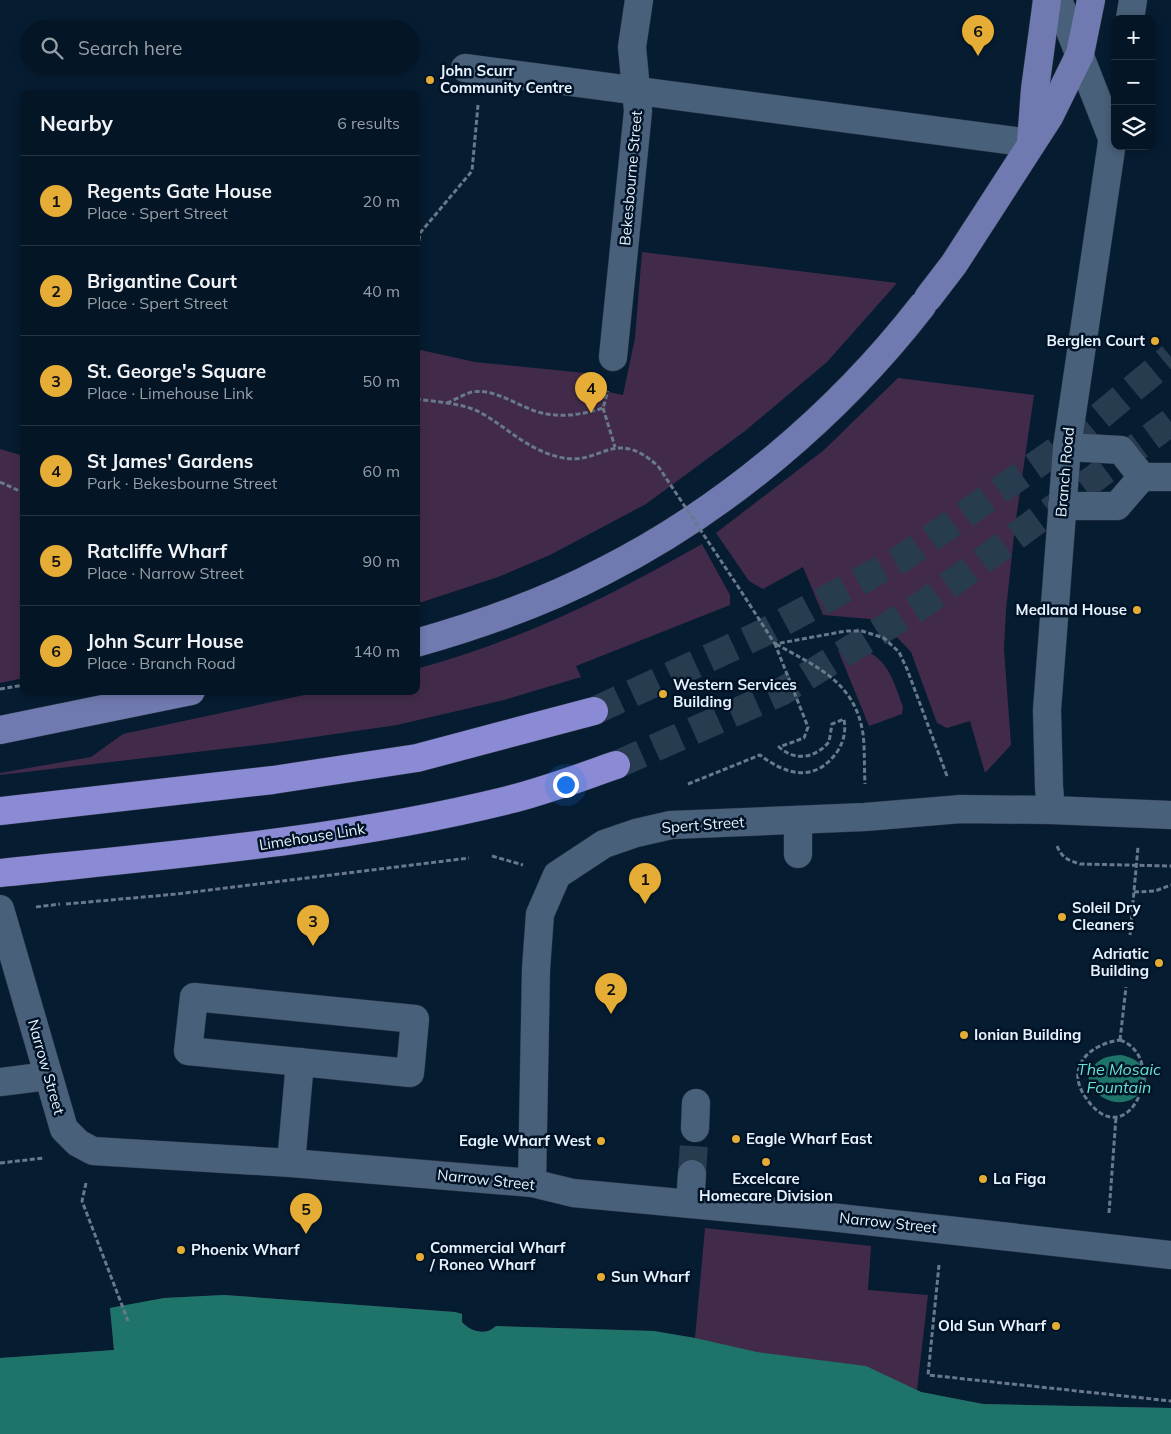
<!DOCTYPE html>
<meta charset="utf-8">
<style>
:root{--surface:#041525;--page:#122232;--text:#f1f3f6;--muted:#979fa7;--line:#253442;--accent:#e5ad35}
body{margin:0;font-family:Mulish,sans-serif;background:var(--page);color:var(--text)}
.controls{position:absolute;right:15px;top:15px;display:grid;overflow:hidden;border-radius:10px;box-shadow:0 2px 8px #0003}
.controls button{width:45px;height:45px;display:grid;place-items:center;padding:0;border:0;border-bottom:1px solid var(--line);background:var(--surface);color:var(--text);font:25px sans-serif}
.you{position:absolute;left:565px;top:784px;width:18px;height:18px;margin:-12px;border:4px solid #fff;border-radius:50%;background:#1a73e8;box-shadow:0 0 0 8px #1a73e833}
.badge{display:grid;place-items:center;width:32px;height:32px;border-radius:50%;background:var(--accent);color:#111;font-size:16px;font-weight:700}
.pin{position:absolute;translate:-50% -41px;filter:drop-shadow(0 1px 2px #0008)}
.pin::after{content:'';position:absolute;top:26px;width:18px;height:15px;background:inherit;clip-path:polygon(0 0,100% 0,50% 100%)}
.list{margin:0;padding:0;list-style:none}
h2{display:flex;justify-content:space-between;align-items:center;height:65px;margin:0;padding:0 20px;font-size:21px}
h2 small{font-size:16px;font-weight:400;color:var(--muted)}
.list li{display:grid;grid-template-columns:32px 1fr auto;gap:15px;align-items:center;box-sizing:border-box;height:90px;padding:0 20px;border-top:1px solid var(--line)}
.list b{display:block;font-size:19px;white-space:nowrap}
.list p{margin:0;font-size:16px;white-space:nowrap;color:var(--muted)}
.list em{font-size:16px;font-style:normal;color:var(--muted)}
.icon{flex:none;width:28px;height:28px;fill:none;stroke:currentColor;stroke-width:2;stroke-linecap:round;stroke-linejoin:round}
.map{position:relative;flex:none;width:1171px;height:1434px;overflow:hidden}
.search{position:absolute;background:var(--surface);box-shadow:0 2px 8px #0003;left:20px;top:20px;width:400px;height:55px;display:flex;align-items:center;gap:12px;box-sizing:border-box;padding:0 18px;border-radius:28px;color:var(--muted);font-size:19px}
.panel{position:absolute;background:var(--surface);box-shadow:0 2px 8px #0003;left:20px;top:90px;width:400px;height:605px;border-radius:10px}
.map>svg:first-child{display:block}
</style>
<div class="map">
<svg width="1171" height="1434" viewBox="0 0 1171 1434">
<rect width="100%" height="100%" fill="#061c31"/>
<g fill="#422b4a">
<path d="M642,252l255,31 -70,79 -82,69 -99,73 -96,51 -52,22 -82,27v-255l59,13 120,12 -1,15 29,6 12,-57z"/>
<path d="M898,378l136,17 -19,131 -9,84 -2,39 7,96 -26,28 -15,-52 -23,7 -10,-5 -26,-71 -18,-19 -23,-14 -47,-4 -20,-48 -40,22 -14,-8 -33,-48 108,-83z"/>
<path d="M0,449l24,7v222l-24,5z"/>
<path d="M702,544l28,51v10l-154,61 5,11 -77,23 -107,25 -124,18 -273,32v-2l91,-16 32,-23 200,-43h93v-22c106,-29 191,-71 286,-125z"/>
<path d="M862,649c27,10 32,34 41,58l-1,7 -33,12 -31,-76z"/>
<path d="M705,1228l166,18 -3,44 60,5 -11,95 4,2 62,12 188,4v26h-1171v-76l114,-8 -4,-42 54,-10 60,-3 231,17 7,2v8c9,10 24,14 34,4l158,5 41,7z"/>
</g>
<g fill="#1e7469">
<path d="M1121,1055c50,10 17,64 -19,42 -9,-5 -12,-11 -14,-21 7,-16 16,-20 33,-21z"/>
<path d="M224,1295l231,17 7,2v8c9,10 24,14 34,4l158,5 41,7 62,14 109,14 55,26 62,12 188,4v26h-1171v-76l114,-8 -4,-42 54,-10z"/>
</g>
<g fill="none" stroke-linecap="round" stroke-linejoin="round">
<path stroke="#283c50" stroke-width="28" stroke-dasharray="28 14" stroke-linecap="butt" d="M692,1174l3,-46"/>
<g stroke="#283c50" stroke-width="28" stroke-dasharray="28 14" stroke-linecap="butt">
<path d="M594,711l169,-78 141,-76 166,-116 101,-84"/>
<path d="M616,765l165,-73 141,-87 249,-183"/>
</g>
<g stroke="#2e3546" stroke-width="29">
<g id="minor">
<path d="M1058,0l54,138"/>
<path d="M1130,19l3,-19"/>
<path d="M465,68l566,75"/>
<path d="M613,357l25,-246 -6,-64 7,-47"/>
<path d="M1067,447l54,3 21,27h29"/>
<path d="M1062,506h55l25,-29"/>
<path d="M1051,810l-2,-23 -2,-77 20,-263 48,-325"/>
<path d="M798,820v34"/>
<path d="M0,909l64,220 14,14 15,8 198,12 241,20 41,10 257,24 341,38"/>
<path d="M194,997l221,22 -5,54 -222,-22z"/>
<path d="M0,1082l48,-6"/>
<path d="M695,1128l1,-25"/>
<path d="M291,1163l9,-101"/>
<path d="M532,1183l4,-214 4,-55 17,-39 47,-31 32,-11 35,-8 194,-8 96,-8 90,1 120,5"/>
<path d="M690,1204l2,-30"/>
</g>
</g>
<g stroke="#2e3546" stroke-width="29">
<g id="major">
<path d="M1031,142l4,-53 12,-89"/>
<path d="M928,298l26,-34 95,-147 31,-63 11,-54"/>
<path d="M416,643c64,-18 129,-41 188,-72 122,-62 234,-157 318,-265"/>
<path d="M0,730l191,-39"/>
</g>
</g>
<g stroke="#2e3546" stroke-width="29">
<g id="highway">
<path d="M0,811l273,-31 144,-22 177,-47"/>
<path d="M0,873c170,-18 342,-32 508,-73 37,-9 73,-23 108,-35"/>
</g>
</g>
<g stroke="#67798a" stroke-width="3" stroke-dasharray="5 2.5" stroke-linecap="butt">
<path d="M416,263l4,-30 52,-62 6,-66"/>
<path d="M416,399c21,3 49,4 67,15 27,16 44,35 76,43 43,11 53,-32 99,9"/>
<path d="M447,403c8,-3 17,-9 25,-11 22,-4 46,14 66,20 22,6 43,3 65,-4l5,-17"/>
<path d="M603,408l12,39"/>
<path d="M0,482l24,11"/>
<path d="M737,585l38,59 71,-13h16l22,7 15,14 8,17 40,107"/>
<path d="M776,644c40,23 79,37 87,90 2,16 1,33 2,50"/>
<path d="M0,689l24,-4"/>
<path d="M688,784l72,-29c26,20 55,28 77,-3 7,-11 9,-20 7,-33l-12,5 -3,18c-14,16 -33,20 -50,5l25,-9 4,-11 -33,-83"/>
<path d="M1057,846c5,12 11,14 23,18l91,2"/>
<path d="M492,856l31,9"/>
<path d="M1134,892l21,-1 16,-6"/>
<path d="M66,904l111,-10 292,-36"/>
<path d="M36,907l24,-3"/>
<path d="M1130,935l8,-88"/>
<path d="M1120,1040c51,18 8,119 -34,58 -22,-31 4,-54 34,-58z"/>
<path d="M1120,1040l6,-53"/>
<path d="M0,1163l44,-5"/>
<path d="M86,1183l-4,18 46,120"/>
<path d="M1109,1213l7,-96"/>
<path d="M939,1265l-11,110 243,26"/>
</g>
<use href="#minor" stroke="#486079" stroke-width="28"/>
<use href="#major" stroke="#707ab0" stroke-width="28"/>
<use href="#highway" stroke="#8b8bd5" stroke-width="28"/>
<path stroke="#67798a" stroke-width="3" stroke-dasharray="5 2.5" stroke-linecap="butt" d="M658,466l79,119"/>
</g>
<g fill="#e5ad35" stroke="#011327" stroke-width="2">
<circle cx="430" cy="80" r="5"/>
<circle cx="1155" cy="341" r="5"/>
<circle cx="1137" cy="610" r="5"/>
<circle cx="663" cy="694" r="5"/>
<circle cx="1062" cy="917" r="5"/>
<circle cx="1159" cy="963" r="5"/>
<circle cx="964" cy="1035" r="5"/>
<circle cx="736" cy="1139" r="5"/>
<circle cx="601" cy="1141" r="5"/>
<circle cx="766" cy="1162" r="5"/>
<circle cx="983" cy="1179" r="5"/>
<circle cx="181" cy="1250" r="5"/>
<circle cx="420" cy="1257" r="5"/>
<circle cx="601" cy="1277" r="5"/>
<circle cx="1056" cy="1326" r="5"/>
</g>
<g text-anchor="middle" stroke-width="5" stroke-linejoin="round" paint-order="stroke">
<g font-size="15" font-weight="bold" fill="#e7f2fe" stroke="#011327" text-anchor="start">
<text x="440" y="76">John Scurr<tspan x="440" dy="17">Community Centre</tspan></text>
<text x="1145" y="346" text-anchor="end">Berglen Court</text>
<text x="1127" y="615" text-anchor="end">Medland House</text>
<text x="673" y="690">Western Services<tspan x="673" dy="17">Building</tspan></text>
<text x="1072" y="913">Soleil Dry<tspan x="1072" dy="17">Cleaners</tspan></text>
<text x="1149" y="959" text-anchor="end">Adriatic<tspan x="1149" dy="17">Building</tspan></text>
<text x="974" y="1040">Ionian Building</text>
<text x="746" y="1144">Eagle Wharf East</text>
<text x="591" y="1146" text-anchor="end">Eagle Wharf West</text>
<text x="766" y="1184" text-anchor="middle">Excelcare<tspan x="766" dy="17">Homecare Division</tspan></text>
<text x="993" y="1184">La Figa</text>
<text x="430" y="1253">Commercial Wharf<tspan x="430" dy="17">/ Roneo Wharf</tspan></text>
<text x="191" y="1255">Phoenix Wharf</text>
<text x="611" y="1282">Sun Wharf</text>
<text x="1046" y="1331" text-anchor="end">Old Sun Wharf</text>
</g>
<g font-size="15" fill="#e7f2fe" stroke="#011327">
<text transform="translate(631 178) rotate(-85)" y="5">Bekesbourne Street</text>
<text transform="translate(1065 472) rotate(-85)" y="5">Branch Road</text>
<text transform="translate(703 825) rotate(-4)" y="5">Spert Street</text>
<text transform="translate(312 837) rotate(-9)" y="5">Limehouse Link</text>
<text transform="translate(46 1067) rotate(74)" y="5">Narrow Street</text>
<text transform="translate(486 1180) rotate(6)" y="5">Narrow Street</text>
<text transform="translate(888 1223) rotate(6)" y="5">Narrow Street</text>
</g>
<g font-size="16" font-style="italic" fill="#69e1cf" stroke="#011327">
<text x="1119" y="1075">The Mosaic<tspan x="1119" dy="18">Fountain</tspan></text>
</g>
</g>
</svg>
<div class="controls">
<button>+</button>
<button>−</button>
<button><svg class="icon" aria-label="layers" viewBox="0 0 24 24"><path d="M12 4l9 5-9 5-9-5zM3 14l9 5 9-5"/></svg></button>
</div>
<div class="you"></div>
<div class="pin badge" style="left:645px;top:904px">1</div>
<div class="pin badge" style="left:611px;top:1014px">2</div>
<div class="pin badge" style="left:313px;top:946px">3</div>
<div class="pin badge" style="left:591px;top:413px">4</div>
<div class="pin badge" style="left:306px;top:1234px">5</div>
<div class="pin badge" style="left:978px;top:56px">6</div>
<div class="search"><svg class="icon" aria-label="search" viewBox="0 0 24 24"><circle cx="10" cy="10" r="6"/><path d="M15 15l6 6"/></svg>Search here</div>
<section class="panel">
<h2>Nearby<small>6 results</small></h2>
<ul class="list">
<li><span class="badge">1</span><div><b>Regents Gate House</b><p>Place · Spert Street</p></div><em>20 m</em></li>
<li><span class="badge">2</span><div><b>Brigantine Court</b><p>Place · Spert Street</p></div><em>40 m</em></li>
<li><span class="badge">3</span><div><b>St. George's Square</b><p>Place · Limehouse Link</p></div><em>50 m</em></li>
<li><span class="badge">4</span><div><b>St James' Gardens</b><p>Park · Bekesbourne Street</p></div><em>60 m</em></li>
<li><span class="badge">5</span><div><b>Ratcliffe Wharf</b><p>Place · Narrow Street</p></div><em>90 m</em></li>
<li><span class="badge">6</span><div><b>John Scurr House</b><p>Place · Branch Road</p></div><em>140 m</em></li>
</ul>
</section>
</div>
